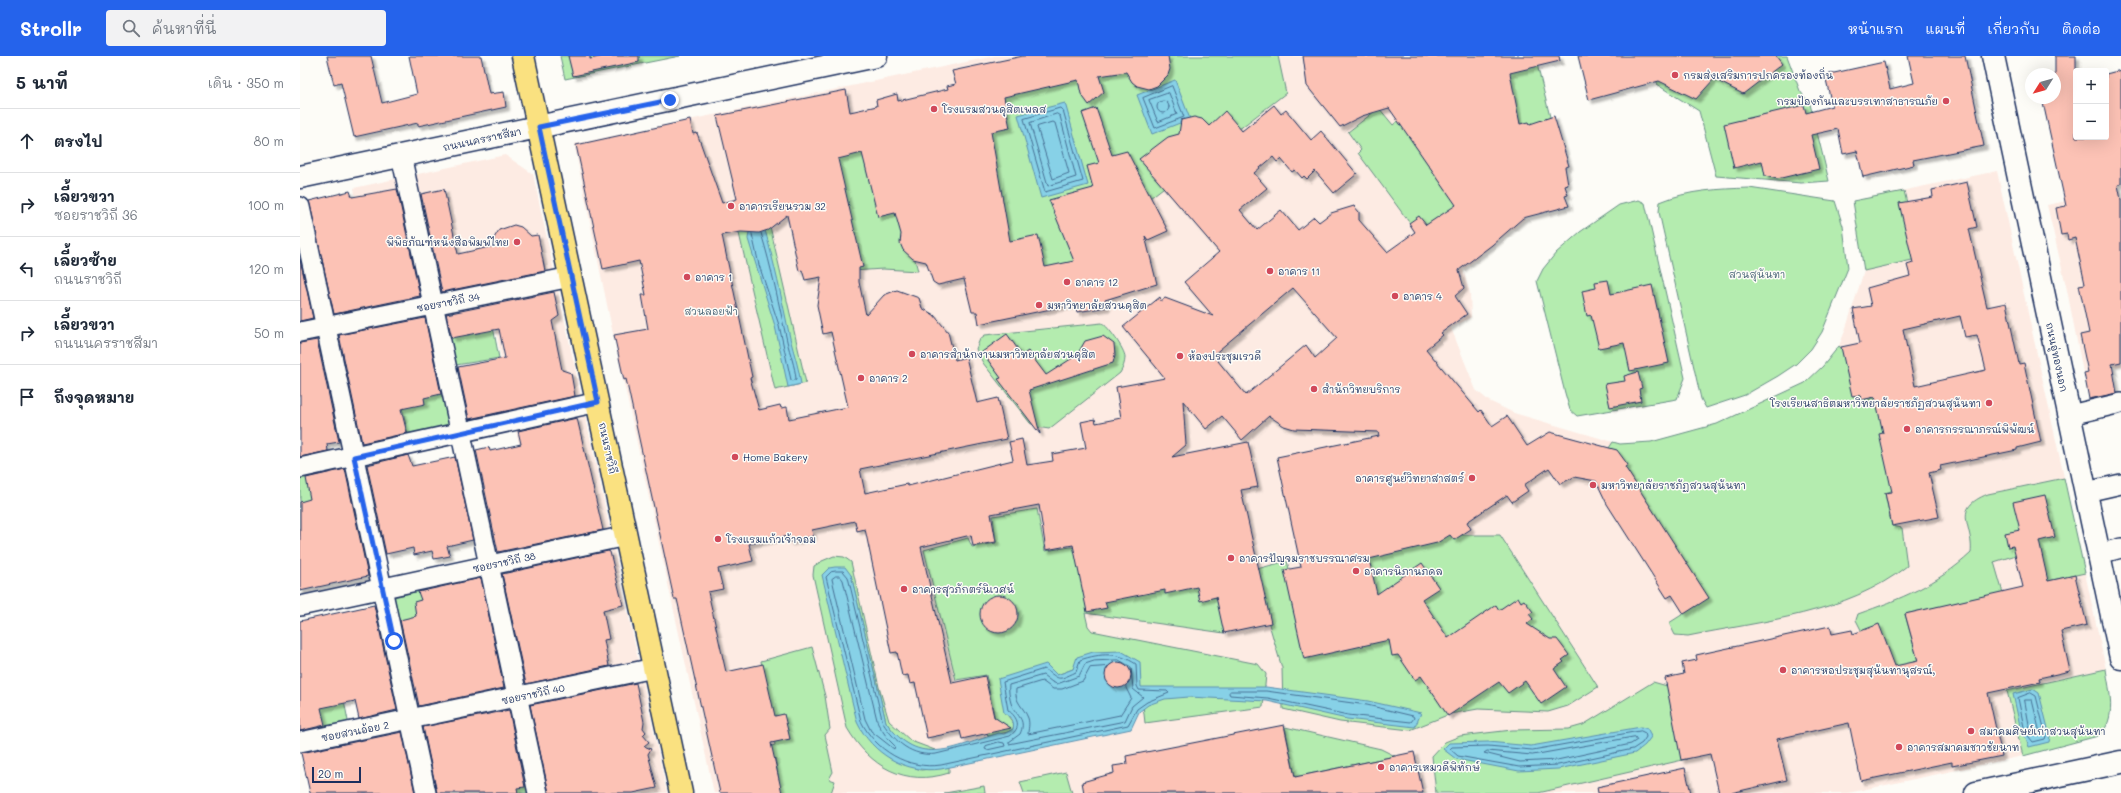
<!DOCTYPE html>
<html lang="th">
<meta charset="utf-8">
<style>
:root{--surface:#fff;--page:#f2f2f3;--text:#1f2937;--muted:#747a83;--line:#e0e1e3;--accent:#2563eb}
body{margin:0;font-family:Mali,"Playpen Sans Thai",sans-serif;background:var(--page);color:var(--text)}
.controls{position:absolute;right:12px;top:12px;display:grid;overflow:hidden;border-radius:4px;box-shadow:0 4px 16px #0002}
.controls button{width:36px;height:36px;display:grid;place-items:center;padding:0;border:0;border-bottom:1px solid var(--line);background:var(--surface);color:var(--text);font:20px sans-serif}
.compass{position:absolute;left:1725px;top:12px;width:36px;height:36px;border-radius:50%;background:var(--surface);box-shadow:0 4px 16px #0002;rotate:233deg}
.scale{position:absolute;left:12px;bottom:10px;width:49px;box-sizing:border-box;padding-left:4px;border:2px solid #1b2f5e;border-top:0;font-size:11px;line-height:14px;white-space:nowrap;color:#1b2f5e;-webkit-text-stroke:3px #fdfcf7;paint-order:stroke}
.stop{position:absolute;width:12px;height:12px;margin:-9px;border:3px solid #2563eb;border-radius:50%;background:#fff}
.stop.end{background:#2563eb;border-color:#fff;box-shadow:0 1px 4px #0008}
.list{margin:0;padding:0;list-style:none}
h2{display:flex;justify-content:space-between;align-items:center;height:52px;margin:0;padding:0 16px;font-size:17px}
h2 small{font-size:13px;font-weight:400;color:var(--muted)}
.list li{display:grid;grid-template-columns:26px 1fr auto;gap:12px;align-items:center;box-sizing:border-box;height:64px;padding:0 16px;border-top:1px solid var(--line)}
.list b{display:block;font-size:15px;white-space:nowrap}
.list p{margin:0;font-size:13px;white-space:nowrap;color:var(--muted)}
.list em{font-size:13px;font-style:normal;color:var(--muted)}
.icon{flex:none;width:22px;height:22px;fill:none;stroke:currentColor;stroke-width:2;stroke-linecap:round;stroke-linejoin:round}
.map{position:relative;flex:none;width:1821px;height:737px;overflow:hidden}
header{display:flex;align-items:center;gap:24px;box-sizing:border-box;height:56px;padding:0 20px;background:var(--accent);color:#fff}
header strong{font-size:19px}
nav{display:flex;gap:22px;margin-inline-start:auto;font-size:14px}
.search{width:280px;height:36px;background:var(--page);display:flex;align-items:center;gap:10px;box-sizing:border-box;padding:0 14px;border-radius:4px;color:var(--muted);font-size:15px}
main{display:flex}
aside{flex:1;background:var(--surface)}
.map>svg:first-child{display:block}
</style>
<header>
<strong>Strollr</strong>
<div class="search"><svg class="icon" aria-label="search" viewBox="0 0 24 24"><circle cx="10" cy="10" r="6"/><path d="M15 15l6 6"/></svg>ค้นหาที่นี่</div>
<nav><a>หน้าแรก</a><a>แผนที่</a><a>เกี่ยวกับ</a><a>ติดต่อ</a></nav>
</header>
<main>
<aside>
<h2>5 นาที<small>เดิน · 350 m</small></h2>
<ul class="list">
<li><svg class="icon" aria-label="ahead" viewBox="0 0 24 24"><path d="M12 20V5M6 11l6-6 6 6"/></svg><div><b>ตรงไป</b></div><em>80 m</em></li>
<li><svg class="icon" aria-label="right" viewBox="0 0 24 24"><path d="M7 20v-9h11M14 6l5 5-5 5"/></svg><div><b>เลี้ยวขวา</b><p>ซอยราชวิถี 36</p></div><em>100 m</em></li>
<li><svg class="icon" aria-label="left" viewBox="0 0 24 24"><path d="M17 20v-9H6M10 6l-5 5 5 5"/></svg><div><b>เลี้ยวซ้าย</b><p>ถนนราชวิถี</p></div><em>120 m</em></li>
<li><svg class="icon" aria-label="right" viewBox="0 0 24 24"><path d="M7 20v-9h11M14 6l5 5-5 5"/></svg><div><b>เลี้ยวขวา</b><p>ถนนนครราชสีมา</p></div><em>50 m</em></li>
<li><svg class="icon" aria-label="arrive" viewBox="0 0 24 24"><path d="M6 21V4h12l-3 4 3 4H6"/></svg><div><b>ถึงจุดหมาย</b></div></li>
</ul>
</aside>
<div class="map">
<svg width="1821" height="737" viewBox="0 0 1821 737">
<defs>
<filter id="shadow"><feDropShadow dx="3.5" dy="3.5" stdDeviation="1" flood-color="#0004"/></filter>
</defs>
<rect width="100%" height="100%" fill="#fdfcf7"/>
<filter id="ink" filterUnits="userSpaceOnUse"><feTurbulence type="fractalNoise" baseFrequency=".025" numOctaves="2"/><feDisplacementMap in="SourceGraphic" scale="8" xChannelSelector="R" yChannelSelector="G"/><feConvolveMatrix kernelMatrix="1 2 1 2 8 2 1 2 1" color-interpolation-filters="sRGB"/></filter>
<g filter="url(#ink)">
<g fill="#fdebe3">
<path d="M695,0h438l56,110 36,53 -62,51 7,23 1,24 -20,11 25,62 13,11 25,12 106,31 31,-2 66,-18 88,-41 18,-17 16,-20 6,-15 19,-60 -11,-70 144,-30 109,498 -99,22 16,65 -175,37h-1134l-102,-464 -38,-185z"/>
<path d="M205,99l28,19 134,619h-48l-25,-111 -22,4 -67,-305 -16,-90 -62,10 -19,-82 -48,8 -6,-39z"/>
<path d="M1821,134v176l-38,6 -16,-82 -20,-85z"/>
</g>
<g fill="#b4ecaf" stroke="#688e86">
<path d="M260,0h120l-115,23z"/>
<path d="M853,0h125l8,37 -136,105 -75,22 -1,47 -63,12 -29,-185z"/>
<path d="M1375,0h112l13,35 10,13 19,77 -28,2 -85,-7 -17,-65 -43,-27z"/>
<path d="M1237,8l14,57 -30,8 -14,-58z"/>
<path d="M1079,52l14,17 7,-6 60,88 -40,30 -62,-84 3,-3 -13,-18z"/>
<path d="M638,69l-48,42 28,104 -35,-2 -30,2 -23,-120z"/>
<path d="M1449,132l86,13 8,25 5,42 -26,64 -11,17 -15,15 -18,12 -33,19 -39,13 -5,-9 -42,-187 1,-10c29,-12 59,-13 89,-14z"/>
<path d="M1604,135l17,67 -57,13 -11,-70z"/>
<path d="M1339,144l6,3 40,175 -8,21 -100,17 -7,-6 -5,-17 -28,-112 6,-12 13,-16 24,-21 39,-27z"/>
<path d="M469,166l37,161 -31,7 -37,-161z"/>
<path d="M802,267c6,3 23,27 23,34 0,6 -2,11 -5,16l-71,56 -12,-2 -7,-4 -47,-60 -7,-14 4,-10 5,-4z"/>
<path d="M193,271l6,31 -49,8 -6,-30z"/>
<path d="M1539,290l33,26 28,116 -15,5 7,33 10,2 5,38c-60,48 -146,55 -219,70l-13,-1 -6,-12 33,-21 -95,-151 6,-9 7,2 31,-2 66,-18 88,-41 18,-17z"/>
<path d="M145,333l8,37 -45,9 -8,-37z"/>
<path d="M9,419l12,56 -21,5v-59z"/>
<path d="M1764,422l21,95 -37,8 -32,-26 -22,7 9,31 -98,21 13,47 -36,10 -26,-51 2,-6c42,-15 79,-29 113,-61 3,-28 -21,-44 17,-59z"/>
<path d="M737,453l8,42 26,-4 146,29 7,57 -139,-20 3,13 4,5 166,33 8,10 -3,33 -118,16 -4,-36 -68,-18 -16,6 -49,41 6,8 -1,5 -5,3 -20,4 -4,-12 11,-4 -9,-45 -30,5 -32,-130 44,-12 4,9 24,-4 -3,-27z"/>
<path d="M1137,479h63l98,152 -30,19 -20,6 -70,-3 -28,5 -40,16 -70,-8 -57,-13 -1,-41 -29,-98 34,-9 24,93 51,-98z"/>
<path d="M534,500l10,1 7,5 28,125 10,34 22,20 24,9c-22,3 -37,-11 -49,-28l-35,-147 38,183 32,12 28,-3v6c-44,14 -79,-6 -102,-45l-34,-153 1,-9 8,-5z"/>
<path d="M123,534l8,37 -33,7 -8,-36z"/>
<path d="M512,591l13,49 5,33 -5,6 8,37 -4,7 6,2 -4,12h-67l7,-11 8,-2 -4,-22 -9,2 -2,-12 11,-3 -14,-84z"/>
<path d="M1806,613c3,21 12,52 -8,67l-75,20 -16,-65z"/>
<path d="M1353,626l14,4 20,73 -149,34h-102l-4,-37 13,-14 15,-6 52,-6 57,-1 14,-4z"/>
<path d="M42,634l7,36 -26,4 -6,-35z"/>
<path d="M985,671l96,22 14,7 -100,21z"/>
<path d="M766,716l6,21h-48l-4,-11z"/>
<path d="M232,727l3,10h-21l-2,-7z"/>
<path d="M684,730l1,7h-41h1z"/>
</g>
<g fill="#87d1e7" stroke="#5c90b0">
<path d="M875,24l15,39 -38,15 -15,-39z"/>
<path d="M765,47l23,82 -47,13 -23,-83z"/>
<path d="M463,167c11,38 19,77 27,115 4,16 9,30 11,46l-13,3 -13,-61 -27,-87 1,-7z"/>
<path d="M535,511h10l6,8 35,147c33,47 68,25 113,11l5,1 9,-5c2,-8 -2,-12 -9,-16l-6,-34 48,-15 11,11 16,-6 4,-12 16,-5 28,-1 19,11 1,25h125l102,14 53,12 -6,14 -68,-8 -80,-18 -78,-4 -24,2 -17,6 -9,7 -8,17 -190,40c-35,5 -69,-15 -84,-47l-35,-147 7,-7z"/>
<path d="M1733,633l6,4 11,43 -1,6 -20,5 -3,-9 -4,-3 -9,-41z"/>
<path d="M1341,671l7,2 3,8 -6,8 -10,8 -77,16 -39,2 -63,-12 -13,-10 6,-6 39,-1 43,4z"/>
</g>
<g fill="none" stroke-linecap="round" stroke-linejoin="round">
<g stroke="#467095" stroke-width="1">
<path d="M872,30l12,31 -29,11 -12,-30z"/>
<path d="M869,37l8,21 -19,8 -9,-22z"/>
<circle cx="863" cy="51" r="6"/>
<path d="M761,52l2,2 20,71 -38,11 -21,-73z"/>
<path d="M757,58l3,2 16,61 -28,9 -18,-63z"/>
<path d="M753,66l2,1 14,50 -16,6 -16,-52z"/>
<path d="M452,178l7,31 20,60 12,55 2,1 3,-2c-1,-13 -6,-25 -9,-38 -8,-36 -15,-72 -26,-108"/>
<path d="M536,515h7l5,6 35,146c12,19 29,34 53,31l74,-18c12,-9 8,-18 -2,-26l-5,-28 41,-13c17,10 11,13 32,3l4,-12c21,-7 38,-8 56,4l1,22 2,4 28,1 2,2 -22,9 -10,7 -9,16 -187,40c-33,5 -66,-15 -80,-44l-35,-144 5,-5z"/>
<path d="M536,520h4l3,4 35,144 10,15 7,7 -1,3 -23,-18 -6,-12 -33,-140z"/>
<path d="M819,604l12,7 2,22 10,8 -11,9 -7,15 -116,23v-2l11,-8c6,-13 -1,-17 -7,-26 -3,-5 -5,-18 -4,-23l34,-10 9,7 5,2 22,-8 6,-12 9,-3z"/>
<path d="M817,610l8,5 1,17 5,10 -11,17 -92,19c0,-5 2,-10 0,-16 -4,-11 -14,-16 -12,-29l26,-8 11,8h9l21,-8 7,-13z"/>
<path d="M931,635h35l101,14 46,11 1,2 -3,4 -63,-7 -80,-17 -38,-3 -1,-2z"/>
<path d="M1731,637l5,3 10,40 -1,3 -12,3 -8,-10 -7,-34z"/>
<path d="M1725,644h7l8,33 -1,2h-4l-5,-6z"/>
<path d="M1341,675l4,2 1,4 -4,6 -9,6 -75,16 -39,2 -61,-11 -8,-7 2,-2 36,-1 44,4z"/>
<path d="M1335,681l2,3 -6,4 -74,16 -37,2 -36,-9 3,-2 45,4z"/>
<path d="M699,686l5,1 1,3 -18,4 -2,-1 1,-3z"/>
</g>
</g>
<g fill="#fcc2b5" stroke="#1b2f5e" fill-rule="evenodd" filter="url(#shadow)">
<path d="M27,0h44l11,47 35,-9 -8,-38h72l8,38 15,-2 2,15 -88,19v-3l-64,14 -13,-54 -7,2z"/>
<path d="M268,0h22v3l14,-3h35v6l-66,14z"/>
<path d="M723,0h145l2,13 -2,6 -11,11 -8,3 -12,-3 -5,-4 -6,-10 -27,4 5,16 -15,13 -8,-11 -3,-14 -74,17 6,31 -19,4 19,109 28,-6 7,32 29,-6 -25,-61 44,-12 -6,-22 12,-3 -17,-50 14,-5 16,47 15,-4 41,80 -20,9 -3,-4 12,48 -52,16 2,7 -30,5 -2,-8 -96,20 -2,-12h-5l-8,-33 -26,6 -5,-3 -7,-20 -13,-3 -10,-9 -3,-7 1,-9 -6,-21 -17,4 -16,-64 -24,6 25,108 -4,1v14l7,33 18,-20 13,-5 22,8 3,10 12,7 14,17 7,28 11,-3 11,46 21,-5 9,41 -147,30 5,24 42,-9 1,2 105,-26 -4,-18 13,-3 5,26 26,-4 -1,-7 34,-6 -5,-26 14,-3 1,4 25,-5 -5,-31 49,-9 -42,-51 37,-30 1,4 4,-3 48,18 -29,-34 35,-30 -80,-93 29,-22 11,-3 2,-14 13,-3 8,2 7,7 16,-15 17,20 32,-26 7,9 5,-4 25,30 10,-9 36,43 -23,19 -19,-22 -8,8 -3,-3 -2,2 -7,-8 -3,2 -11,-13 -4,3 -4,-5 -19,16 13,15 -27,22 17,20 24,-20 17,20 16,-13 5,5 12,-9 23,-7 5,6v8l28,32 28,-20 -6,-9 10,-7 7,9 30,-20 -67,-97 -27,8 -22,11 -33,-41 -4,-30h256l1,5 -50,12 10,51 9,-2 1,2 24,-8 15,50 -4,1 3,18 -3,1 3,9 -3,1 4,10 -46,12 -31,27 -33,25 5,18 -9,8 12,18 -26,19 2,2 -17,14 53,63 2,-2 11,16 15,-10 20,30 23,-14 67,18 11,15 -3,2 84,131 -25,16 -12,-19 -5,3 -60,-94 -11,-23 -22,-4 -14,7 -11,-16 -25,17 4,6 -16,11 -5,-7 -40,27 4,7 -17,11 -4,-5 -13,8 -68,16 8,35 45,-31 17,25 -17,11 26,39 48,-33 3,5 19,-13 3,5 3,-2 9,12 -4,2 4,5 -6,5 23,15h7l12,16 -7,5 2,2 -10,7 12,18 -25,17 -16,-23 -17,12 -9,-11 -51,34 -27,-40 -6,4 -17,-25 -6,1 -3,-16 -85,19 -20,-89 17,-3 -24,-110 102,-21 -1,-4 -84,-3 -10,-3 -15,-10 -27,24 -20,-24 -16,13 -23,-28 3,44 -14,12 76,-15 10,45 -17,3 30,133 -47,10 -8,-36 -16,4 -3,-14 -32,7v-4l-60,12 2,6 -20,4 -14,-67 -27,5 -7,-45 -48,9 5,28 -23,4 -2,-11 -50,12 31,136 33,-7 9,41 17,11 -49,11 -2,-8 -33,7 -12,-55 -5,1 -2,-9 -6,1 -5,-24 -6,1 -26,-124 -8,2 -2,-10 -43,9 1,6 -24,6 -1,-6 -39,8 4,17 -35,8 5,20 -15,3 18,80 37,-8 12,52 9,-2 6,25 -19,4 11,50h-62l-43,-194h-3l-48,-220 -2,1 -10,-45 34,-6 -6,-34h4l-7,-34 -36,8 -27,-124 114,-25 3,14 4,-1 25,70 15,-4 -20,-83 129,-26 4,22 27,-6 -1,-6 21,-6 1,7 50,-12 -1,-3 9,-2 -4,-13zM487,159l12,56 3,-1 3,10 16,-3 -4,28 6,29 8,-2 17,75 -59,12 -2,-12 -6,1 -1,-3 -21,5 -9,-32 2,-1 -30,-142 19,-3 18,1 9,-3zM993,232l44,50 -22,20 -9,-13 -60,50 -33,-40z"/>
<path d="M1278,0h198l6,8 -39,30 -29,-15 -18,20 -37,-18 -70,19z"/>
<path d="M1608,0h57l19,90 -71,14 1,5 -51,12 -6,-26 -14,3 -5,-25 -27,6 8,34 -42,10 -12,-3 -3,-15 -28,7 -10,-44 80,-19 2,8 26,-7 -7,-31 59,-13 6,27 24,-6z"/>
<path d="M1755,0h21v81h30v-63l15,-4v114l-3,1 3,15v162l-9,2 5,29 -28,6 -5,-26 4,-1 -8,-37 9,-2 -10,-48 6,-1 -10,-46 -7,2 -1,-6 -6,1 -5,-27 10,-2 -24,-108h13z"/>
<path d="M1667,126l10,45 -8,2 18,78 19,-4 13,61 5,-1 17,79 -24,6v2l-77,16 1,4 -12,3 10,44 -47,9 -7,-33 7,-1 -13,-58 4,-1 -8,-36 -14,3 -1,-5 -8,1 -11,-49 19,-4 -7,-34 18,-3 -4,-18 43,-12 -3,-11 6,-2 -14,-60 34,-6 -1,-7zM1660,260l5,21 12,-2 9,35 -71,16 -12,-57z"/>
<path d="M97,133l23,107 -86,18 -25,-113 41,-10 2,6z"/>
<path d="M144,133l14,65 36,-8v-8l5,-8 15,-5 7,2 10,9 7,-1 7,36 -103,21 -21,-98z"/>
<path d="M0,203l13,59 -13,3z"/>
<path d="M1308,224l3,14 41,-9 17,78 -39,8 -6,-28 -25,5 -8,-33 -4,1 -5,-25 14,-3 -1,-6z"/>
<path d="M254,236l5,24 -7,5 10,49 9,3 4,23 -106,23 -11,-52 47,-9 -6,-29 -47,9 -6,-24z"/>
<path d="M125,262l16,76 -17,4 1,6 -24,5 6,24 -45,10 -23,-108z"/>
<path d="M707,278l15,21 6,-4 18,24 31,-20 8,-14 18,-5 11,8 1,11 -2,8 -84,27 11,44 -42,-55 3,-1 -19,-26z"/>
<path d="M17,284l22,102 -12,2 1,7 -28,6v-114z"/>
<path d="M1338,316l4,16 -3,1 2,12 -31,6 -5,-23 20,-3 -1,-5z"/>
<path d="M277,362l26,112 -105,22 -22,-102 13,-3 1,4 31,-7 -3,-13z"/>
<path d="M108,399l4,11 43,-9 18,83 -26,6 3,10 -16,3 -2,-8 -18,4 -1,-7 -27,6 -19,-89z"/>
<path d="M45,413l23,107 -68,15v-89l10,-3 -4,-21z"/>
<path d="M1745,439l10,42 -16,4 9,40 27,-6 12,50 -26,6 9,40 -31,7 1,4 -52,11 14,63 -50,10v-4l-91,19 -12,-58 -72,16 10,41 -56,13h-12l-9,-39 -29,6 -16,-82 19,-4 -2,-11 15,-3 -1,-5 134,-29 2,8 20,-4 1,4 26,-10 16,42 23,-5 -13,-47 118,-27 -10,-41 -5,1 -3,-14 15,-3 -7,-28z"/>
<path d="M308,495l2,1 13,53 -20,5 6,29 -5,1 5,26 -83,18 -24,-110z"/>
<path d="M181,522l23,110 -85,18 -19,-86 16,-4 -2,-14 7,-2 -3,-8z"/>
<circle cx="699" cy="558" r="19"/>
<path d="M74,549l23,105 -38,9 -4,-18 -34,7 4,17 -25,6v-110z"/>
<circle cx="818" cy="619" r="13"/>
<path d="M336,627l8,39 -1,6 3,4 -3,3 6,7 -5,4 7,3 -3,5 9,34 -24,5h-84l-19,-88z"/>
<path d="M209,654l16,77 -8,1 1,5h-81l-14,-66z"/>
<path d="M984,669l11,52 119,-25 9,41h-339l-2,-11 32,-9 -1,-7 14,-2 -1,-8z"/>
<path d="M102,676l13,61h-105l-9,-40z"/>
<path d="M1385,712l6,25h-93l-1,-6z"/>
</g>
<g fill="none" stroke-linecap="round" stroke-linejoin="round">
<g stroke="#1b2f5e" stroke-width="22">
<g id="minor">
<path d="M101,99l137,638"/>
<path d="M0,151l126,586"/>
<path d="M0,276l271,-55"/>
<path d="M1770,359l51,-12"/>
<path d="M0,412l298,-66"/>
<path d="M1786,436l35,-8"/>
<path d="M1799,498l22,-6"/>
<path d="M0,550l326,-70"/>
<path d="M0,686l354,-74"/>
</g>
</g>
<g stroke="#1b2f5e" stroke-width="25">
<path id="tertiary" d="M1693,0l128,602"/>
</g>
<g stroke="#1b2f5e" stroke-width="25">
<g id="secondary">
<path d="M0,121l576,-121"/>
<path d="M1676,737l145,-31"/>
</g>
</g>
<g stroke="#1b2f5e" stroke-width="25">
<path id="primary" d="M223,0l158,737"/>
</g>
<use href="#minor" stroke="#fdfcf7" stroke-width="19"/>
<use href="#tertiary" stroke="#fdfcf7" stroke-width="22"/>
<use href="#secondary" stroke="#fdfcf7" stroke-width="22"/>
<use href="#primary" stroke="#fae180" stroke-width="22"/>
</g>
</g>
<g fill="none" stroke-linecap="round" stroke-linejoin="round" filter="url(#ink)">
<path stroke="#2563eb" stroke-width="5" d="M94,585l-40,-184 244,-55 -59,-275 131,-27"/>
</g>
<g fill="#d1495b" stroke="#fdfcf7" stroke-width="1.5">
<circle cx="1375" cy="19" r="4"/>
<circle cx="1646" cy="45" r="4"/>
<circle cx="634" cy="53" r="4"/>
<circle cx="431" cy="150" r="4"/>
<circle cx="217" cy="186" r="4"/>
<circle cx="970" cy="215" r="4"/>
<circle cx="387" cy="221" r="4"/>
<circle cx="767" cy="226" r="4"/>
<circle cx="1095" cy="240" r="4"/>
<circle cx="739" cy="249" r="4"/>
<circle cx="612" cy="298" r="4"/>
<circle cx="880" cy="300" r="4"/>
<circle cx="561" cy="322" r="4"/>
<circle cx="1014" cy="333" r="4"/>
<circle cx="1689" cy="347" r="4"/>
<circle cx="1607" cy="373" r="4"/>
<circle cx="435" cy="401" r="4"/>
<circle cx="1172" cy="422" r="4"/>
<circle cx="1293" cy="429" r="4"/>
<circle cx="418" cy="483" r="4"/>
<circle cx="931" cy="502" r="4"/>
<circle cx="1056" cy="515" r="4"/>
<circle cx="604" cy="533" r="4"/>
<circle cx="1483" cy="614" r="4"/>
<circle cx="1671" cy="675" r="4"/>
<circle cx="1599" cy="691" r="4"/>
<circle cx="1081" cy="711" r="4"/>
</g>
<g text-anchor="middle" stroke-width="3" stroke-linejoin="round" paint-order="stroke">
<g font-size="10" fill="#1b2f5e" stroke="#fdfcf7" text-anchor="start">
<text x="1383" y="23">กรมส่งเสริมการปกครองท้องถิ่น</text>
<text x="1638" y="49" text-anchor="end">กรมป้องกันและบรรเทาสาธารณภัย</text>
<text x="642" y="57">โรงแรมสวนดุสิตเพลส</text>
<text x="439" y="154">อาคารเรียนรวม 32</text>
<text x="209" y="190" text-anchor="end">พิพิธภัณฑ์หนังสือพิมพ์ไทย</text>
<text x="978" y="219">อาคาร 11</text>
<text x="395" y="225">อาคาร 1</text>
<text x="775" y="230">อาคาร 12</text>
<text x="1103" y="244">อาคาร 4</text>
<text x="747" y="253">มหาวิทยาลัยสวนดุสิต</text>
<text x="620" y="302">อาคารสำนักงานมหาวิทยาลัยสวนดุสิต</text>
<text x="888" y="304">ห้องประชุมเรวดี</text>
<text x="569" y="326">อาคาร 2</text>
<text x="1022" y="337">สำนักวิทยบริการ</text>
<text x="1681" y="351" text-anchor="end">โรงเรียนสาธิตมหาวิทยาลัยราชภัฏสวนสุนันทา</text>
<text x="1615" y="377">อาคารกรรณาภรณ์พิพัฒน์</text>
<text x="443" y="405">Home Bakery</text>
<text x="1164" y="426" text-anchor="end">อาคารศูนย์วิทยาสาสตร์</text>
<text x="1301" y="433">มหาวิทยาลัยราชภัฏสวนสุนันทา</text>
<text x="426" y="487">โรงแรมแก้วเจ้าจอม</text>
<text x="939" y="506">อาคารปัญจมราชบรรณาศรม</text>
<text x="1064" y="519">อาคารนิภานภดล</text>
<text x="612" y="537">อาคารสุวภักตร์นิเวศน์</text>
<text x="1491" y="618">อาคารหอประชุมสุนันทานุสรณ์,</text>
<text x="1679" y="679">สมาคมศิษย์เก่าสวนสุนันทา</text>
<text x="1607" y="695">อาคารสมาคมชาวชัยนาท</text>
<text x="1089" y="715">อาคารเหมวดีพิทักษ์</text>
</g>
<g font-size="10" fill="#1b2f5e" stroke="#fdfcf7">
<text transform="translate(182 83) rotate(-12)" y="4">ถนนนครราชสีมา</text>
<text transform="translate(148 246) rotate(-11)" y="4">ซอยราชวิถี 34</text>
<text transform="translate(1757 301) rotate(78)" y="4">ถนนอู่ทองนอก</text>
<text transform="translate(308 392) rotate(78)" y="4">ถนนราชวิถี</text>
<text transform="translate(204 506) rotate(-12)" y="4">ซอยราชวิถี 38</text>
<text transform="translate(233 638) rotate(-12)" y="4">ซอยราชวิถี 40</text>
<text transform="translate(55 675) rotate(-11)" y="4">ซอยสวนอ้อย 2</text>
</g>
<g font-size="10" fill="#415e72" stroke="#fdfcf7">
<text x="1457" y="222">สวนสุนันทา</text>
<text x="411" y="259">สวนลอยฟ้า</text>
</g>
</g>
</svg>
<div class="controls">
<button>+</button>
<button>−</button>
</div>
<svg class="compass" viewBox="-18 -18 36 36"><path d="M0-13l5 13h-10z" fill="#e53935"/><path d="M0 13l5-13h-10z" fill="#747a83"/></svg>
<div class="scale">20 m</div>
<div class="stop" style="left:94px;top:585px"></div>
<div class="stop end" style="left:370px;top:44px"></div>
</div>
</main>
